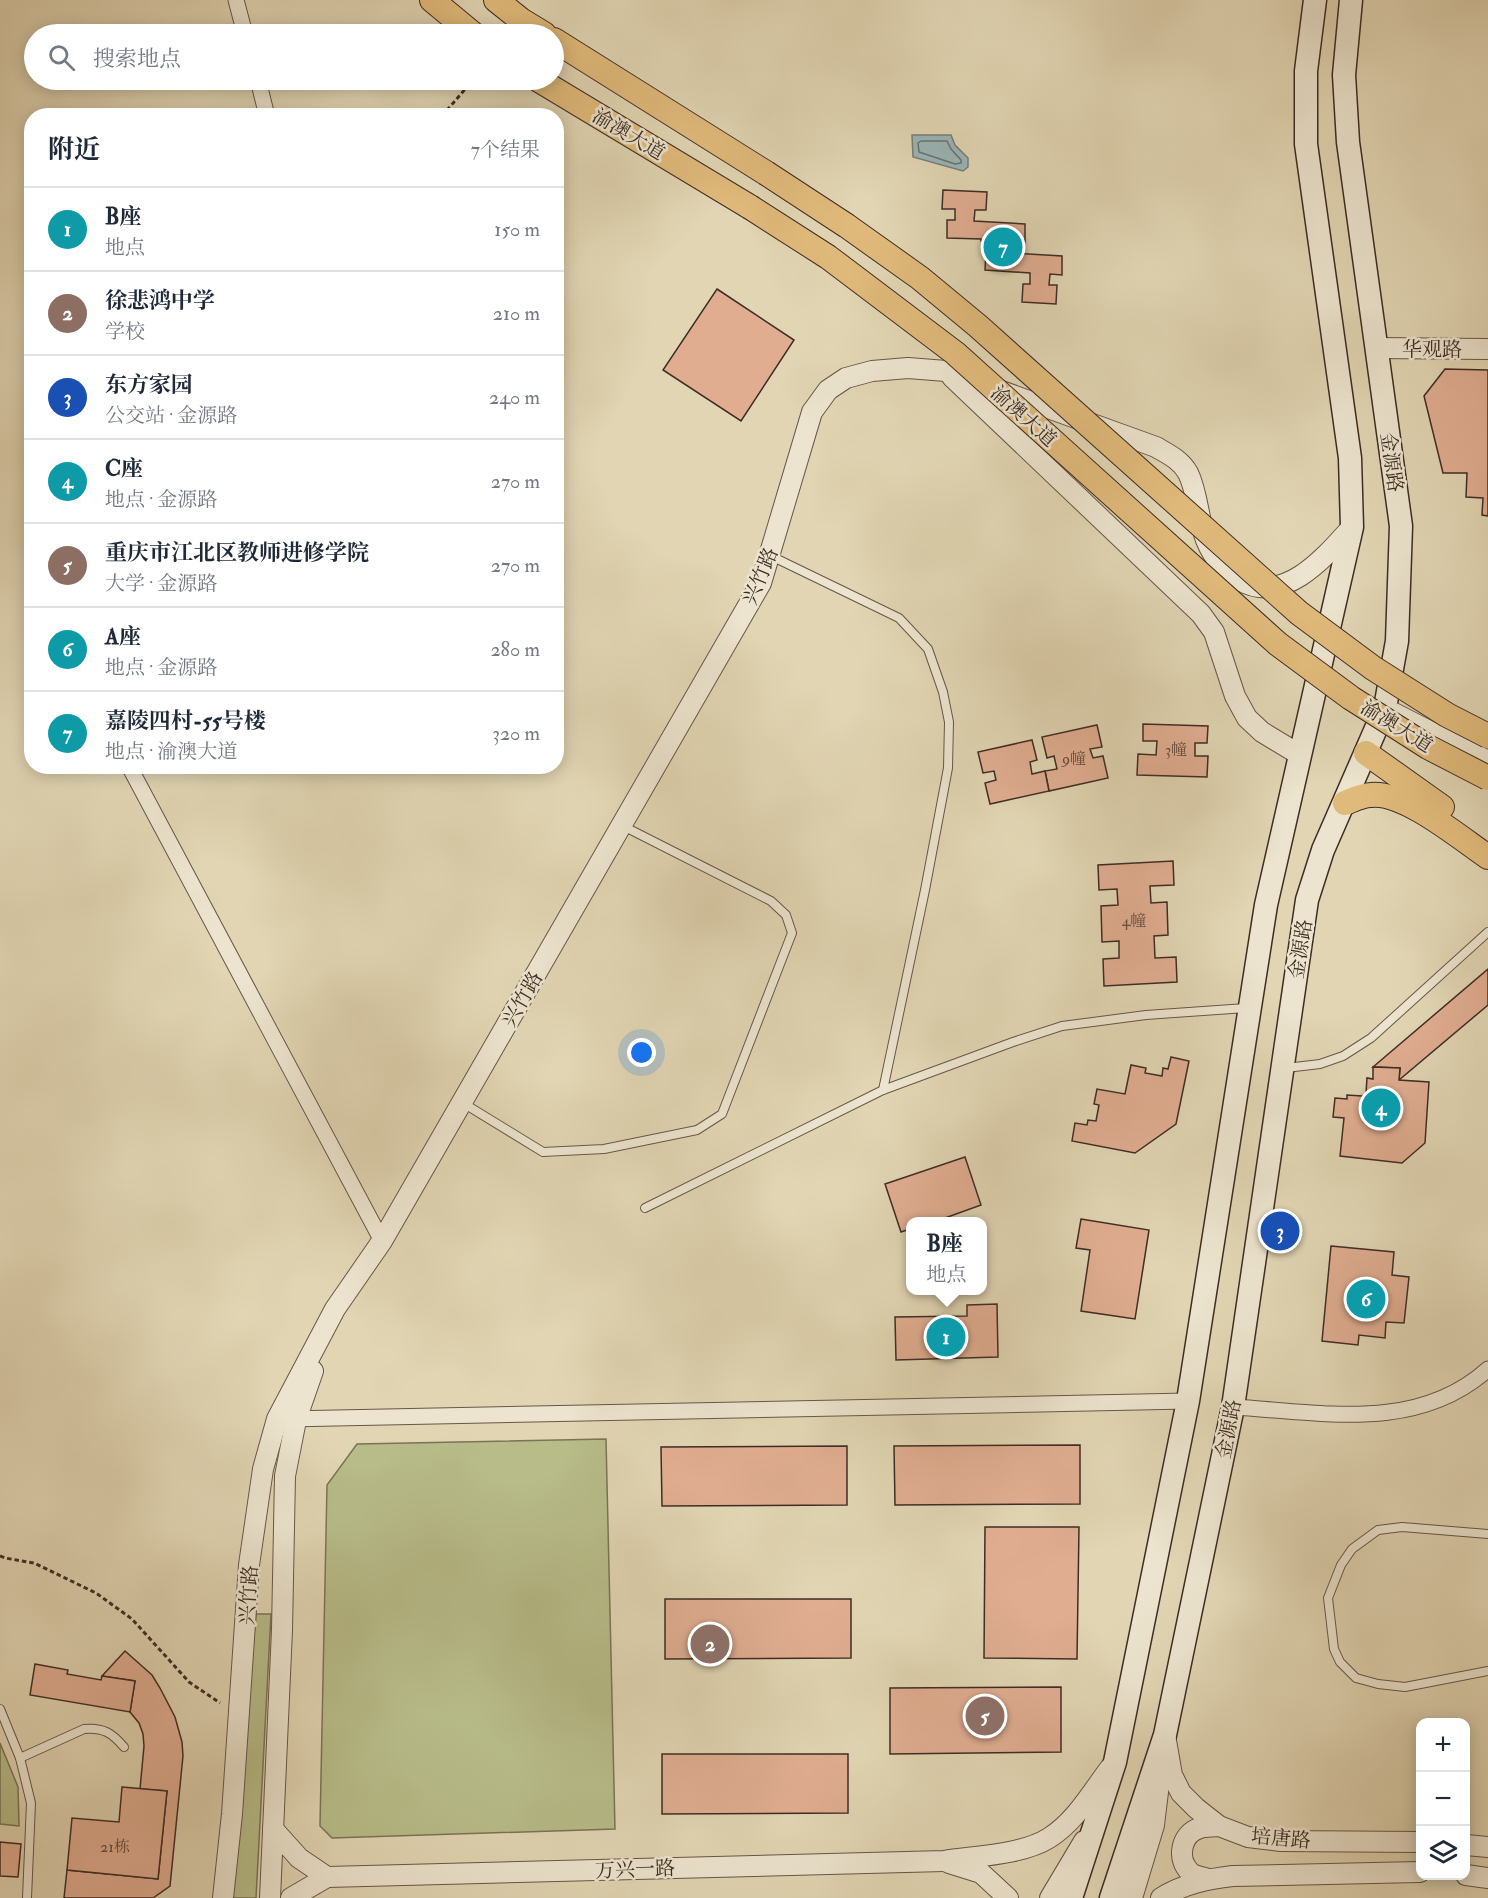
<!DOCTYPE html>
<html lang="zh">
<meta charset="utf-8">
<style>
:root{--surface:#fff;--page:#f6f6f7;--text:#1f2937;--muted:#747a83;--line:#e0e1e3;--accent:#8f2418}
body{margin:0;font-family:"IM FELL Double Pica","Noto Serif SC",serif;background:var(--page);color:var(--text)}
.controls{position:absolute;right:18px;bottom:18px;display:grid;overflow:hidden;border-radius:12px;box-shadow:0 3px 15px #0003}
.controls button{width:54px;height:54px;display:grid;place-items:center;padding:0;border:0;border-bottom:2px solid var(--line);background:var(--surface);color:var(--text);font:30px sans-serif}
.you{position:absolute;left:642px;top:1053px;width:21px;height:21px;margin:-15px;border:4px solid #fff;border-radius:50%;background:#1a73e8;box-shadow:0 0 0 9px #1a73e833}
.badge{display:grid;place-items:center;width:39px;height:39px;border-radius:50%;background:var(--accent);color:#fff;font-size:20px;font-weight:700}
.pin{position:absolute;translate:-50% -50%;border:3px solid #fff;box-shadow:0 2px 6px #0006}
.popup{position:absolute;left:906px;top:1217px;width:81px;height:78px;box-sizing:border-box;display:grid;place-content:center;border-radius:12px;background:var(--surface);filter:drop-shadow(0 2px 4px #0005);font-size:20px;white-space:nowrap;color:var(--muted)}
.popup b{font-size:22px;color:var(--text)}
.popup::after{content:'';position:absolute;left:50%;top:100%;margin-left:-12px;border:12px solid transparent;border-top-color:var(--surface)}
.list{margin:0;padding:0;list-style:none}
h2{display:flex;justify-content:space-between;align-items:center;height:78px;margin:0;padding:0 24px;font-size:26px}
h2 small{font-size:20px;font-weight:400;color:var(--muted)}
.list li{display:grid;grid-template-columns:39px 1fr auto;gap:18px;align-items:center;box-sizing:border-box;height:84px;padding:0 24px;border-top:2px solid var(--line)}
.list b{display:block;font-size:22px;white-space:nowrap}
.list p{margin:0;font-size:20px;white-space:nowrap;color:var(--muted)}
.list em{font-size:20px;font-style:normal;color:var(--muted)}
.icon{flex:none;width:33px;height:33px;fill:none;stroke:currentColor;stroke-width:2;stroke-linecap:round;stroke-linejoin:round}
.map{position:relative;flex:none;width:1488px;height:1898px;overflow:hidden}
.search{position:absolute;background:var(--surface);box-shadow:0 3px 15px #0003;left:24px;top:24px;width:540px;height:66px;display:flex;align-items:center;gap:15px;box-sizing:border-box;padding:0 21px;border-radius:33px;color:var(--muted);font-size:22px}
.panel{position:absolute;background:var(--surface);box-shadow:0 3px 15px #0003;left:24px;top:108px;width:540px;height:666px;border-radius:24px}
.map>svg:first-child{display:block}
</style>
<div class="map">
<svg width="1488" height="1898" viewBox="0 0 1488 1898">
<rect width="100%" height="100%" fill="#e1d5b3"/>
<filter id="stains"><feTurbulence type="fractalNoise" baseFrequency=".00333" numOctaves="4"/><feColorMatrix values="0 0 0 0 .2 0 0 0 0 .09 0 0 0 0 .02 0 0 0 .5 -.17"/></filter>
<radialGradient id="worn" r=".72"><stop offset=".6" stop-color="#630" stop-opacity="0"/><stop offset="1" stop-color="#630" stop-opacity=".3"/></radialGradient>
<g fill="#b7bc89" stroke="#7a7456" stroke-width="1.5">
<path d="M606,1439l9,390 -283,9 -12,-12 7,-341 30,-41z"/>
<path d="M256,1614h15l-15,284h-26z"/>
<path d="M0,1743l18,44 1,39 -19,-2z"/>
</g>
<path fill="#99b6b8" stroke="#757f7c" stroke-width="1.5" d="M912,135h39l4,10 13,13v9l-5,4 -50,-14z"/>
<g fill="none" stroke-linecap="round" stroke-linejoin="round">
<path stroke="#6c726e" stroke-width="1.5" d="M921,141h26l4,8 10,11v3l-6,1 -36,-12 -1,-9z"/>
</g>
<g fill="#e0ad91" stroke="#3e2d23" stroke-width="1.5">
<path d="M943,190l44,2 -1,18h-11l-1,11 51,3v18h-12l-1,11 50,3v19l-12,-1 -1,11h8l-1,19 -34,-2 1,-18h7v-11l-45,-3 1,-18h7v-11h-12v-2l-34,-1v-18h8v-11h-13z"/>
<path d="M717,289l77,51 -53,81 -78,-51z"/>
<path d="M1445,369l43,1v146l-6,-1 1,-17 -17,-1 1,-24h-24l-19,-77z"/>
<path d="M1143,724l65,2 -1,17h-12v13h13l-1,21 -70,-2 1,-21 18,1 1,-14h-14z"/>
<path d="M1097,725l5,22 -12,2 3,9 10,-2 5,22 -59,13 -4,-20 12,-2 -3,-13 -7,2 -5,-21z"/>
<path d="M1032,740l5,20 -7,2 2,12 13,-3 4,20 -59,13 -5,-21 11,-3 -2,-9 -11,2 -5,-21z"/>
<path d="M1173,861l1,24 -24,1 1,17 16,-1 1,33 -14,1 1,22 21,-1 1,25 -73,4 -1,-27 16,-1v-17l-17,1 -1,-36 17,-1 -1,-16 -18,1 -1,-25z"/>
<path d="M1488,969v36l-89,75 1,-12 -27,-1z"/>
<path d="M1171,1057l18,4 -13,63 -41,29 -63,-12 3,-18 12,2 1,-5 8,1 3,-16 -5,-1 3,-15 28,5 6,-29 15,3 -1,5 17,3 1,-8 5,1z"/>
<path d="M1373,1067l27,1 -1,12 30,2 -4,61 -23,20 -62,-7 4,-38 -11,-1 2,-19 12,1v-4l15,1 4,-3 1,-15 6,1z"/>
<path d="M965,1157l16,48 -47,17h-24v7l-9,3 -16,-48z"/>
<path d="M1081,1219l68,11 -14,89 -54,-8 9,-61 -14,-2z"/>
<path d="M1331,1246l63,6 -2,23 17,2 -5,46 -18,-1 -1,16 -26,-3 -1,10 -36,-4z"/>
<path d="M997,1304l1,53 -102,3 -1,-43 72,-1v-11z"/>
<path d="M1080,1445v59l-185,1 -1,-59z"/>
<path d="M847,1446v59l-185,1 -1,-59z"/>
<path d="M985,1527h94l-2,132 -93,-1z"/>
<path d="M665,1599h186v59l-186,1z"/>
<path d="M125,1651l27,24 8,13 15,29 7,25 1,14 -13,130 -17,12h-89l3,-28 91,9 9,-88 -27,-2 4,-43 -1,-12 -4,-11 -9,-11 5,-31 -33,-5z"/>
<path d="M35,1664l33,6 -1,4 34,6 1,-4 33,5 -5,31 -100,-17z"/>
<path d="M1061,1687v65l-171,2v-66z"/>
<path d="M662,1754h186v59l-186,1z"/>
<path d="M122,1787l45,4 -9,88 -91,-9 5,-52 47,4z"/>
<path d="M0,1842l21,2 -3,33 -18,-1z"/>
</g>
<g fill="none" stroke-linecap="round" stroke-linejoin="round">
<g stroke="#675747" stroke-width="10">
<g id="service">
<path d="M771,556l128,62 29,31 15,43 6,30 -1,46 -23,122 -42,200"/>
<path d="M1286,1068l34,-4 23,-8 28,-18 117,-106"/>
<path d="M463,1103l80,49 61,-3 93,-19 25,-16 70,-181 -6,-18 -15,-14 -148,-75"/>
<path d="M645,1208l238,-118 130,-48 49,-16 84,-11 100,-7"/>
<path d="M1488,1534l-86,-7 -24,3 -26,19 -11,16 -13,33 6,51 6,13 16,16 22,6 27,3 83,-16"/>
<path d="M0,1709l20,49 11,45 -4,95"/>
<path d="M20,1758l64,-29c19,-2 28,4 40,18"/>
</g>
</g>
<g stroke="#675747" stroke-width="17">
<g id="minor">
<path d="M236,0l9,34"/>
<path d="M258,80l9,36"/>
<path d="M129,766l253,475"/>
<path d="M1233,1407c88,5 184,26 255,-38"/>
<path d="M286,1419l902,-18"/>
</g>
</g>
<g stroke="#675747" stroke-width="22">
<g id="tertiary">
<path d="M1376,348l112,1"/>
<path d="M952,377l249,237 13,18 21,64 12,22 15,14 38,23"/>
<path d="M1386,709l102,52"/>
<path d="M1165,1735l7,40 9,18 15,15 23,18 29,11 33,4 139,1"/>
<path d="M273,1829l26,29 28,19 -36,21"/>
<path d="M1466,1845l22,2"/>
<path d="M949,1863l32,10 27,25"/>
<path d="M1466,1875l22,3"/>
<path d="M327,1877l617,-16c31,-5 78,-6 105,-23 26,-16 43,-46 61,-70"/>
<path d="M1208,1879c-6,-2 -14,-3 -18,-7 -14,-13 -9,-39 10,-44 6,-2 13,-1 19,-2"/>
<path d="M223,1898l9,-84 17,-249 14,-96 14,-50 58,-110 47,-68 379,-658 51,-171 16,-22 18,-12 26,-7 36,-3 38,3 210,76c12,7 25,13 32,26 10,20 10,46 18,67 7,17 19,32 35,41 44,24 84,-24 111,-54"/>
<path d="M270,1898l12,-268 3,-154 11,-56 17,-49"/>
<path d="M1050,1898l34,-57"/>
<path d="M1132,1898l22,-73 7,-58"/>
<path d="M1161,1898c22,-14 46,-19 72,-22l187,-4"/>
</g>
</g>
<g stroke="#3e2d23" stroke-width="25">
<g id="secondary">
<path d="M1071,1898l44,-136 73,-361 78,-496 86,-378 -2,-69 -44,-314v-73l9,-71"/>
<path d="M1111,1898l54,-163 68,-328 74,-507 16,-50 62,-142 12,-67 4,-115 -53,-384 -4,-67 7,-75"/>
</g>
</g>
<g stroke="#3e2d23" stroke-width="26">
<g id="primary">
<path d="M432,0l41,34"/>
<path d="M496,0l25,20 23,14"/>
<path d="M554,40l212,133"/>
<path d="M539,80l211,127"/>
<path d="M1366,753l76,54"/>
<path d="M1345,803c8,-3 17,-8 26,-8 33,-4 89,43 117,62"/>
</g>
</g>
<g stroke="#3e2d23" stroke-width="3" stroke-dasharray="4.5 3" stroke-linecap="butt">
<path d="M442,116l31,-36"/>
<path d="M0,1556l5,2 29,5 62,30 36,26 57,63 31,21"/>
</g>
<use href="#service" stroke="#ece4ce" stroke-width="8"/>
<use href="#minor" stroke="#ece4ce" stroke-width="15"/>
<use href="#tertiary" stroke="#ece4ce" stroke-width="20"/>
<use href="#secondary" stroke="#ece4ce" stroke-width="22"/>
<use href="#primary" stroke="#e0ba7a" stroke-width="24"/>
<g stroke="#3e2d23" stroke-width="26" stroke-linecap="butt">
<g id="primary-bridge">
<path d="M766,173l81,53 73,52 58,48 321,287 74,55 74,47 41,21"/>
<path d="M750,207l78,50 127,96 323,291 73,54 77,49 60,31"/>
</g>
</g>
<use href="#primary-bridge" stroke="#e0ba7a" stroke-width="24"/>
</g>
<g text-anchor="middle" stroke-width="5" stroke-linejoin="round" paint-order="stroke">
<g font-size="16" fill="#664d3e">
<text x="1176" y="755">3幢</text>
<text x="1074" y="764">9幢</text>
<text x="1134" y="926">4幢</text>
<text x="115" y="1852">21栋</text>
</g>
<g font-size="20" fill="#3e2d23" stroke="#ece4ce">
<text transform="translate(629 134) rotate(31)" y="7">渝澳大道</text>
<text x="1432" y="356">华观路</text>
<text transform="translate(1024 416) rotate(42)" y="7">渝澳大道</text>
<text transform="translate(1392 462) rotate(82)" y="7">金源路</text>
<text transform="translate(760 576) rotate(-67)" y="7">兴竹路</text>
<text transform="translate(1397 726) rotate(32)" y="7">渝澳大道</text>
<text transform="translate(1300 949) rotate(-81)" y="7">金源路</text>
<text transform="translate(522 999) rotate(-60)" y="7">兴竹路</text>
<text transform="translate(1228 1429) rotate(-79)" y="7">金源路</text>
<text transform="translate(248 1595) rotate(-86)" y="7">兴竹路</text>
<text transform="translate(1281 1838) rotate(5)" y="7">培唐路</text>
<text transform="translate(635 1869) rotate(-2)" y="7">万兴一路</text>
</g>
</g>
<rect width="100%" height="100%" filter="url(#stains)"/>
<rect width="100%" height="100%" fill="url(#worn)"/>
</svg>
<div class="controls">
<button>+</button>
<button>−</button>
<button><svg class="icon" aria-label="layers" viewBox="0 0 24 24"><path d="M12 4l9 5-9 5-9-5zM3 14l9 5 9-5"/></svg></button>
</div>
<div class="you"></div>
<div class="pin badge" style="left:946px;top:1337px;background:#0f9aa8">1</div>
<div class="popup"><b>B座</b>地点</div>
<div class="pin badge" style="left:710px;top:1644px;background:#8d6e63">2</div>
<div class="pin badge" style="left:1280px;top:1231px;background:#1a4fb4">3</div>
<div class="pin badge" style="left:1381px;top:1108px;background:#0f9aa8">4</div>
<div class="pin badge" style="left:985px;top:1716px;background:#8d6e63">5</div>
<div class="pin badge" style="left:1366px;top:1299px;background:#0f9aa8">6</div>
<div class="pin badge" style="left:1003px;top:247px;background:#0f9aa8">7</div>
<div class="search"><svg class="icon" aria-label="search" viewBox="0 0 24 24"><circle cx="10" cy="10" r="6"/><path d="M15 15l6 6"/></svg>搜索地点</div>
<section class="panel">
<h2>附近<small>7个结果</small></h2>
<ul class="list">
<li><span class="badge" style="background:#0f9aa8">1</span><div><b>B座</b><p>地点</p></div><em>150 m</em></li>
<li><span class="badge" style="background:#8d6e63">2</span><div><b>徐悲鸿中学</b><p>学校</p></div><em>210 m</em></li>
<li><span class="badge" style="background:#1a4fb4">3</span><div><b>东方家园</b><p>公交站 · 金源路</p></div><em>240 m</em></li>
<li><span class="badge" style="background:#0f9aa8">4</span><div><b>C座</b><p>地点 · 金源路</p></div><em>270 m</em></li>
<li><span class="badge" style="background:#8d6e63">5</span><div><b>重庆市江北区教师进修学院</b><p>大学 · 金源路</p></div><em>270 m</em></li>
<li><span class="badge" style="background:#0f9aa8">6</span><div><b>A座</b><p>地点 · 金源路</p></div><em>280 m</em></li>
<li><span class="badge" style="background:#0f9aa8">7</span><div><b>嘉陵四村-55号楼</b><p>地点 · 渝澳大道</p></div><em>320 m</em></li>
</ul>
</section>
</div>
